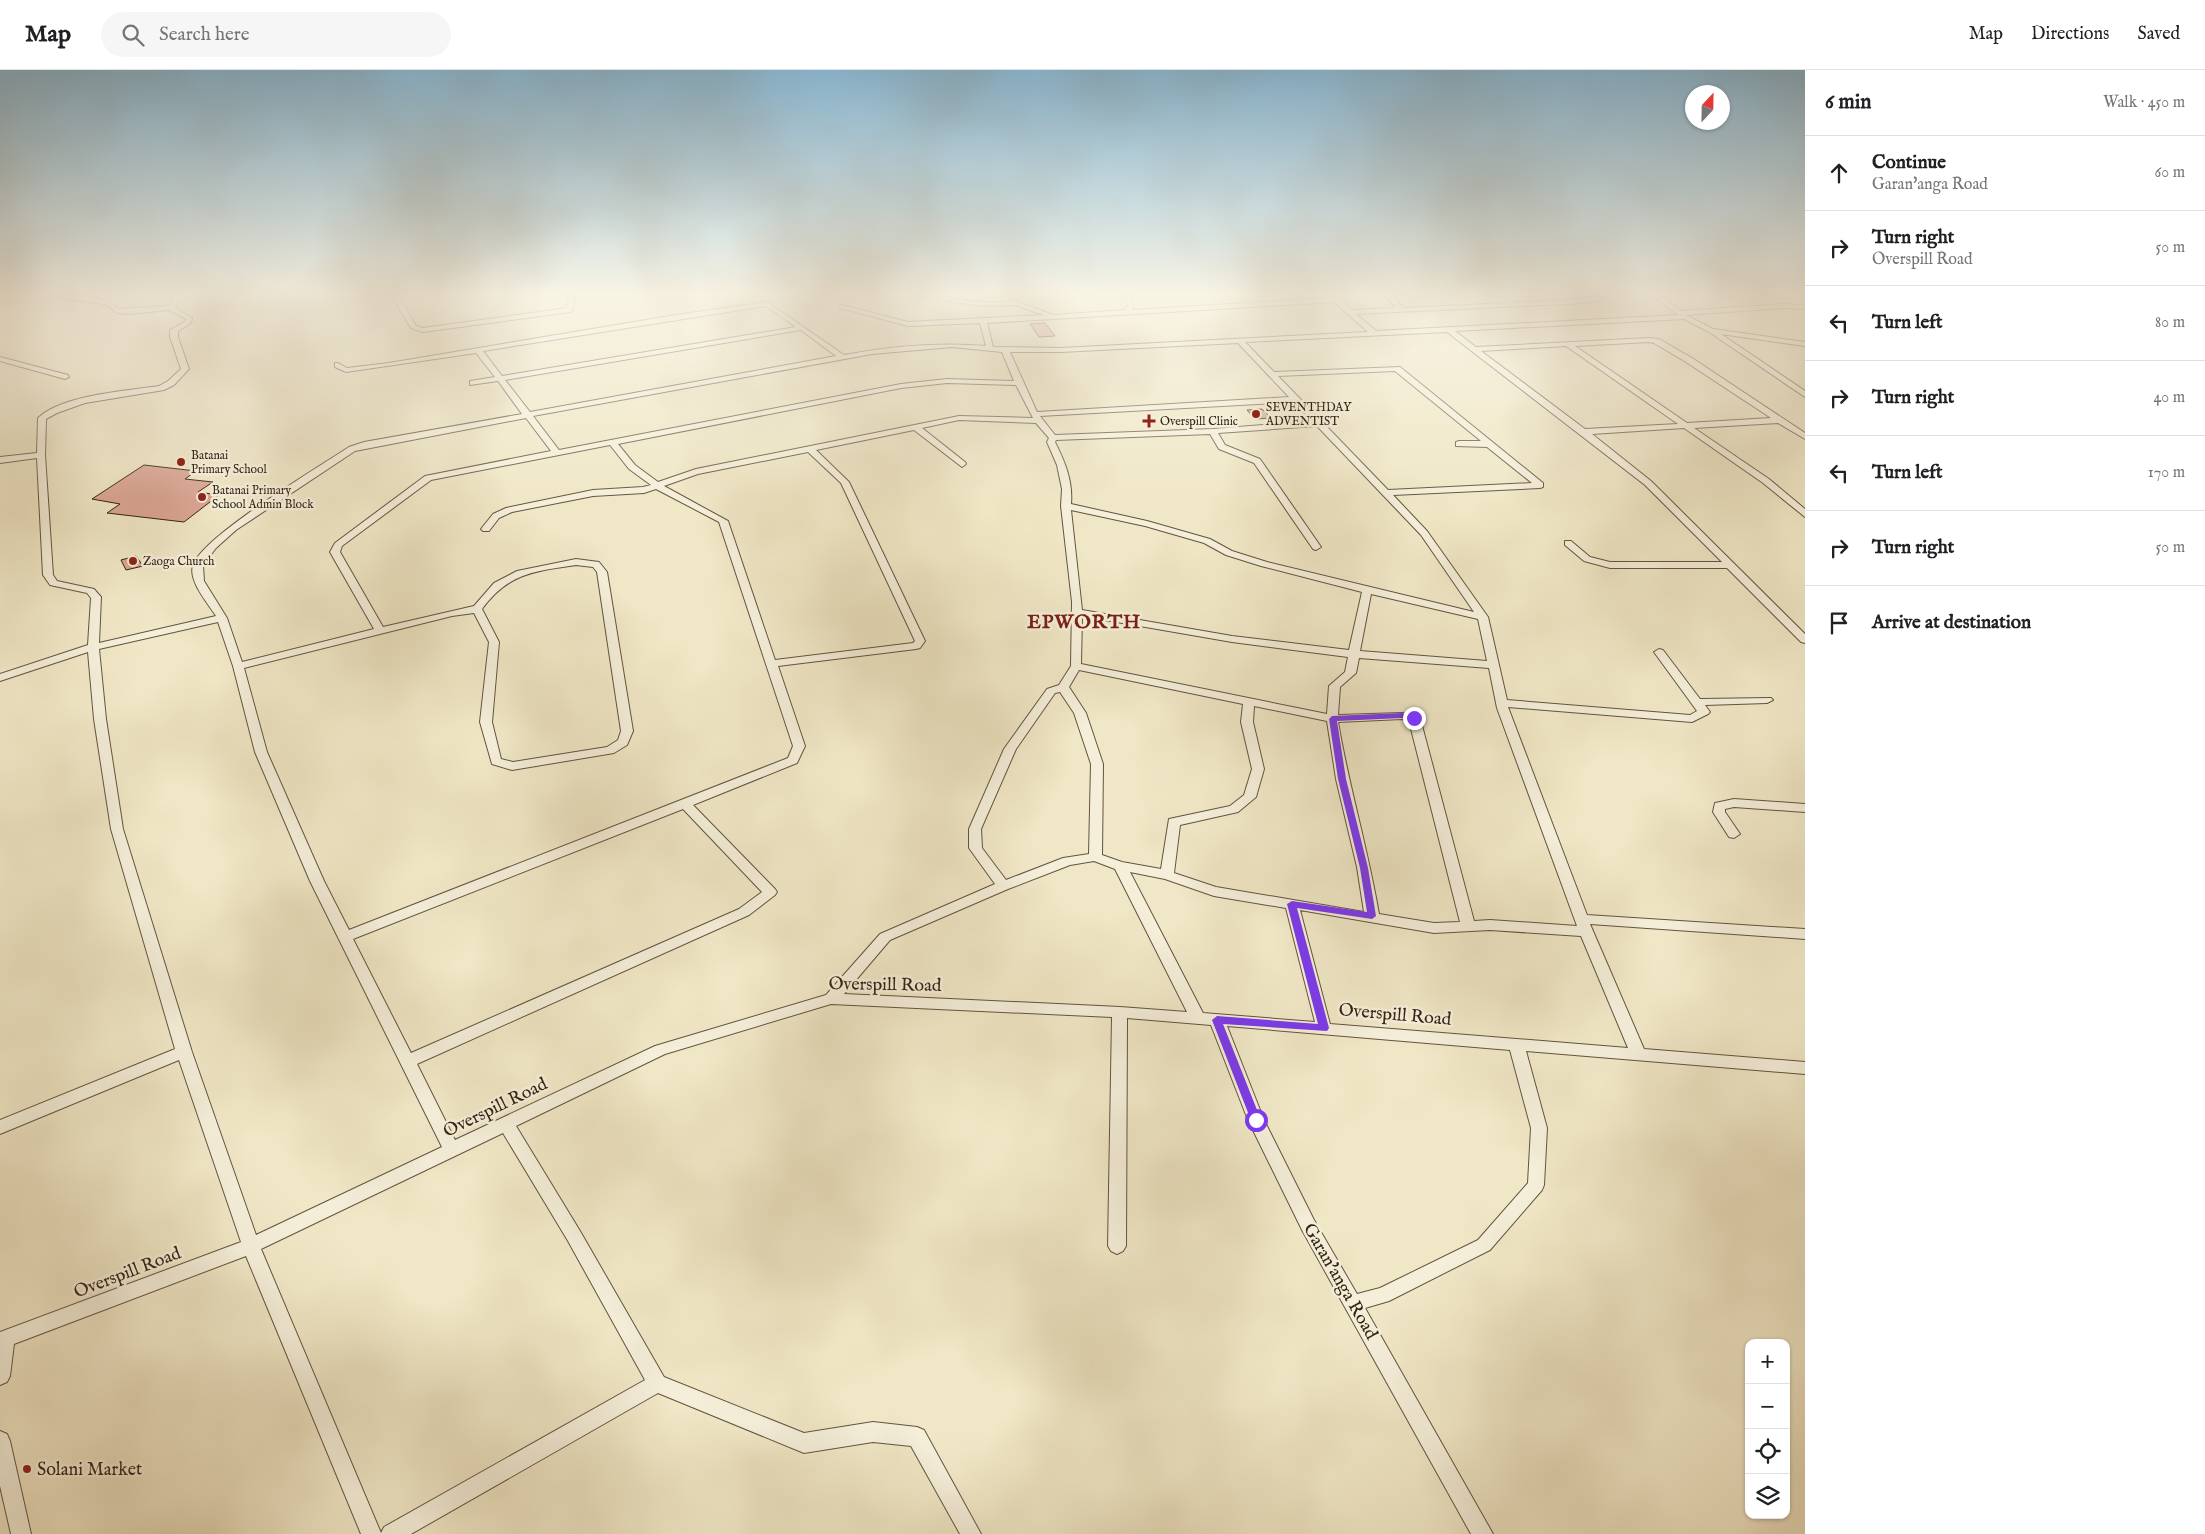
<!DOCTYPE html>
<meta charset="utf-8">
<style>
:root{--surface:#fff;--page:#f6f6f6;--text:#202124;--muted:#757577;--line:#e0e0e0}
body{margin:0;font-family:"IM FELL English",serif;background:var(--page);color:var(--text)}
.controls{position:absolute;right:15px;bottom:15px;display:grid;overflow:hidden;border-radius:10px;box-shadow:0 1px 4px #0004}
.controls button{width:45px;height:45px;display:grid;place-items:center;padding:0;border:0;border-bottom:1px solid var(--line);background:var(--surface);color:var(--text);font:25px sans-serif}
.compass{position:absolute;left:1685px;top:15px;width:45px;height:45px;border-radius:50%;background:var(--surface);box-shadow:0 1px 4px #0004;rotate:22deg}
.stop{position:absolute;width:15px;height:15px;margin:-11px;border:4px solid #7c3aed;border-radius:50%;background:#fff}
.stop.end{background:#7c3aed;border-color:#fff;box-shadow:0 1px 5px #0008}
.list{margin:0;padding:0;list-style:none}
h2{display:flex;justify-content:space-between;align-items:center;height:65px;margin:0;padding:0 20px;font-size:21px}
h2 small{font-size:16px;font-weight:400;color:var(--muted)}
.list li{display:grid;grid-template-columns:32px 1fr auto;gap:15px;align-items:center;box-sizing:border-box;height:75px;padding:0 20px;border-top:1px solid var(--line)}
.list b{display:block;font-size:19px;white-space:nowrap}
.list p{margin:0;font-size:16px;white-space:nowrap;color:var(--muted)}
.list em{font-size:16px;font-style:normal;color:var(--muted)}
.icon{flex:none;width:28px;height:28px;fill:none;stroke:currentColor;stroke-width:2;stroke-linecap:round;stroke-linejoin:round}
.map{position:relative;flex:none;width:1805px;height:1464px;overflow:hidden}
header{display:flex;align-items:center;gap:30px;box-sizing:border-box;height:70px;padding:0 25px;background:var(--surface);border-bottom:1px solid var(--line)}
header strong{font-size:24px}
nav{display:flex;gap:28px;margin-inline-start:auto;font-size:18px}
.search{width:350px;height:45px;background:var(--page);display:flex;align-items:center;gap:12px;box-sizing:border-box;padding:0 18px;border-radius:28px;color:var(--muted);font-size:19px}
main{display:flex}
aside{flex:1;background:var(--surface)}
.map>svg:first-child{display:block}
</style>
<header>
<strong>Map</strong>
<div class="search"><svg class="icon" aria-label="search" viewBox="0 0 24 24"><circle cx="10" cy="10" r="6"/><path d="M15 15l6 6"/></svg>Search here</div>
<nav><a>Map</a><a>Directions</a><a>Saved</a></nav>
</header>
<main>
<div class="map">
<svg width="1805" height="1464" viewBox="0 0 1805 1464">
<rect width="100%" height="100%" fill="#f0e7c6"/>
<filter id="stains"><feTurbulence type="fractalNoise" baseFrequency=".004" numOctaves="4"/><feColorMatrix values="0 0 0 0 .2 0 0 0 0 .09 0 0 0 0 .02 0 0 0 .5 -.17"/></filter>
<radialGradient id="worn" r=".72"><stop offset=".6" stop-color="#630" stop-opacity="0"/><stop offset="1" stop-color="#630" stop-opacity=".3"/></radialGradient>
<g fill="#dba594" stroke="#332312">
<path d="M1045,253l10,13 -16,1 -9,-13z"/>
<path d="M1262,339l9,9 -16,1 -8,-9z"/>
<path d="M144,395l52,6 -11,8 28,3 -15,10 21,3 -35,27 -77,-9 13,-9 -28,-5z"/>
<path d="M136,486l7,10 -17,4 -5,-10z"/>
</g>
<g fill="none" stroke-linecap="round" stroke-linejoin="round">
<g stroke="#62543f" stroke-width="2">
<g id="minor">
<path d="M33,225c23,0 69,-3 86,14l49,-3 3,-2 1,-9h6l-1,10 -2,3 17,10 -1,5 -13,8v6l11,32 -15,16 -10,5 -79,13 -28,10 -11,6 -1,36 8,120 4,6 37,8 7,8 -2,46 117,-27c-8,-13 -28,-35 -23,-51 10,-29 126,-98 156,-118l15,-5 158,-28 -24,-33 -28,4v-4l25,-4 -19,-24 -130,19 -11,-5v-4h3l9,5 42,-5 293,-49 85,-12 77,53c47,-9 94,-13 142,-9l-6,-23 -72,3 -68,-18v-2l2,-1 66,17 136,-7 -29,-10 -36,1 -66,-11c32,0 63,10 94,7l3,-3 43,16 72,-5 3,-5 -5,-10h7l4,10 -2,5 200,-12 -2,-3h7l15,15 44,-2 -11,-13h7l11,13 181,-9 24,-4 -12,6 -12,2 -228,11 20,17 302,-16 -27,-20h8l22,16 101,-7 23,1v4l-23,-1 -96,7 27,14 92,13v4l-84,-12 84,57v6l-96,-65 -25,-13 -229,12 21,16 173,-9 10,1 33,19 113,75v6l-27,-16 -84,5 75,51 36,30v8l-42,-34 -79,-55 -92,6 59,47 154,153v9l-4,-1 -74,-74h-117l-26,-7 -19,-16v-4h6l19,16 20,5h112l-77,-77 -198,-153 -202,10 29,30 126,-5 143,116v4l-3,1 -147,7 34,36 61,86 19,83 183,15 7,-4 -43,-59 5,-3 4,1 37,49 71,-1 2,2 -6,3 -62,2 5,7 -2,2 -16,8 -184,-15 79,208 218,14v10l-215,-15 54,125 161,13v12l-279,-23 21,77 -3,57 -2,5 -52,60 -101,51 -24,7 128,226h-22l-169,-304 -54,-110 -37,-95 -84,-7 -1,228 -3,5 -6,3 -6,-3 -3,-5 4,-229 -281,-13 -166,50 -149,72 64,105 84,146 140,56 69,-11 44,5 7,3 57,104h-21l-49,-88 -38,-4 -69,11 -146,-60 -247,141h-50l-115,-278 -232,88 -4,32 -3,6 -7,3v-53l241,-90 -62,-182 -179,74v-14l175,-71 -64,-220 -17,-110 -6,-67 -88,29v-7l88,-29 3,-47 -4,-5 -37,-8 -7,-10 -6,-117 -37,5v-6l37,-4 1,-35c24,-23 88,-27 121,-32l9,-5 13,-12 -11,-32v-7l16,-9v-2l-17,-9 -40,4 -12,-1 -8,-7 -10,-3zM1334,232l34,30 -307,16 -68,-1 -6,-24zM766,236l30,21 -294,49 -19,-25zM801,260l35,26 -306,56 -25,-32zM1649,272l5,1 32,19 85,56 -84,5 -112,-77zM1238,273l51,54 -252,15 -27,-60h51zM1566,276l112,78 -93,5 -104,-78zM952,277l50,5 12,29 -67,-2 -46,5 -342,66 -26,-34 339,-62zM1395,301l86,70h-22l-3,1v4l31,1 45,36 -144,7 -110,-114zM947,313l69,2 17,33 -74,-2 -263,53 -38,13 -23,-17 -17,-21 283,-56zM1294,332l18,19 -99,8 -158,6 -15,-19zM526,348l25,33 -126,25 -90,67 -5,9 44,77 -132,33 -15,-44 -23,-37 -1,-16 13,-17 20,-18 119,-79zM959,350l77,3 13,15 -2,4 10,23 5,24 -1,17 11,96 -1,64 -12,19 -12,4 -43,60 -35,80v19l26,36 -115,50 -54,61 -171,51 -200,94 -38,-76 332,-149 26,-20 2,-3 -2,-3 -82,-84 104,-42 8,-17 -27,-80 138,-17 4,-1 5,-7 -76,-159 -33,-32 98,-20 48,37 4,-3 -1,-2 -43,-34zM1317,356l104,109 53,77 -207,-50 -35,-11 -22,-12 -63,-18 -76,-17c2,-23 -6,-42 -16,-62l1,-2 154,-6 9,15 35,14 59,86 3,1 5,-3 -61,-88 -35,-14 -7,-12zM610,375l19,24 22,16 -8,2 -50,3 -87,18 -13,6 -12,15 2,2h6l10,-13 13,-6 81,-16 51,-3 12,-4 63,33 74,224 -5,12 -439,172 -25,-49 -57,-129 -23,-84 208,-52 22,-3 15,29 -9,80 12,42 20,6 102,-17 13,-8 6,-14 -26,-159 -8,-10 -23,-3 -59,12 -23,12 -20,23 -91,21 -43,-75 2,-6 89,-66zM808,382l33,31 74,158 -2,2 -138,17 -47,-139 -64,-35 34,-12zM1071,440l74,16 59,17 22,12 35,11 101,26 -13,58 -117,-14 -150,-26zM576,495l17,2 4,5 24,159 -3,9 -11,7 -94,15 -12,-3 -9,-37 7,-80 -17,-33c26,-36 53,-38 94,-44zM1371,524l107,25 9,42 -127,-10zM1082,546l150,26 116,15 -3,15 -16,14 -2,28 -246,-50zM218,552l15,44 22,86 55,129 132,266 -186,88 -64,-183 -69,-223 -17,-110 -7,-70zM1359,588l130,10 8,40 80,218 -87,-6 -16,1 -54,-203 -2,-2 -16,-3 -64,2 2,-28 16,-14zM1079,600l164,34 -2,18 11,47 -8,26 -14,11 -61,13 -8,50 -39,-7 -20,-7 1,-91 -17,-51 -17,-26zM1060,622l14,21 17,51 -2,90 -26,4 -57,22 -24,-32 -1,-19 35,-80 39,-56zM1254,636l73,15 9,58 21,88 7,45 -148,-25 -42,-14 6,-48 58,-13 18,-15 8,-28 -11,-47zM1402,649l7,2 51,201 -26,1 -55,-9c-11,-65 -30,-127 -41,-192zM683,739l79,83 -23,17 -328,144 -58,-114zM1094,791l21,8 72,143 -67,-5 -276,-13 46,-54 118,-51 62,-24zM1130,802l35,7 49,17 72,12 29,114 -112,-9zM1300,840l134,23 56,-3 91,6 47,112 -298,-24zM1227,956l283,24 21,78 -3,55 -50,57 -98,48 -23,6 -43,-74 -50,-100zM503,1063l65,108 77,139 -261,147 -3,6 -120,-284z"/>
<path d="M391,225h7l18,31 7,2 144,-20 2,-9 -4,-4h7l3,4 -2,11 -3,2 -147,20 -12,-4z"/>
<path d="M1084,225h8v1l-3,2z"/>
<path d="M0,287l68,18 1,2 -4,2 -65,-18z"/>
<path d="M1734,729l71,5v8l-71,-5 -9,2v3l15,22 -6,4 -5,-1 -16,-25 2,-9z"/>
<path d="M0,1361l7,3 3,7 21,93h-20l-11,-48z"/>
</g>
</g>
<use href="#minor" fill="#f5efda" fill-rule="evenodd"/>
</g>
<linearGradient id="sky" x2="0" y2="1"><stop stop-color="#89b8d4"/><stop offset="0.52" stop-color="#f8f4e5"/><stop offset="1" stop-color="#f8f4e5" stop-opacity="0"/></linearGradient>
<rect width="1805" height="430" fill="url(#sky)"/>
<path fill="#7c3aed" d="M1402,643l15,5 -3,2 -12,-2 -65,3 9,58 22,89 8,48 -4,3 -75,-11 32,120 -2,3 -104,-7 38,96 -5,4 -4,-1 -40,-103 5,-4 101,8 -31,-120 5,-3 75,11 -7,-44 -22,-89 -9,-60 3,-3z"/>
<g fill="#8f2418" stroke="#f5efda" stroke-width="2">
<circle cx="1256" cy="344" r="5"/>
<path d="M1146.5 343.5h5v5h5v5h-5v5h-5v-5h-5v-5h5z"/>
<circle cx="181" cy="392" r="5"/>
<circle cx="202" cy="427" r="5"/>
<circle cx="133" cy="491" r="5"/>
<circle cx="27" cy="1399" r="5"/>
</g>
<g text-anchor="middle" stroke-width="5" stroke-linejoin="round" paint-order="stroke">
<g font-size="12" fill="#332312" stroke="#f5efda" text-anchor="start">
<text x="1266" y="341">SEVENTHDAY<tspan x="1266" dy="14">ADVENTIST</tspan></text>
<text x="1160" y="355">Overspill Clinic</text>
<text x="191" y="389">Batanai<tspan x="191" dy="14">Primary School</tspan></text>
<text x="212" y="424">Batanai Primary<tspan x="212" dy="14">School Admin Block</tspan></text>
<text x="143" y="495">Zaoga Church</text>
</g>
<g font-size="18" fill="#332312" stroke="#f5efda">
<text transform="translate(885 914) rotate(1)" y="6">Overspill Road</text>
<text transform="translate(1395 944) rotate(5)" y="6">Overspill Road</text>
<text transform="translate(495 1037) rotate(-26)" y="6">Overspill Road</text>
<text transform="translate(127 1202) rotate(-21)" y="6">Overspill Road</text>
<text transform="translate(1341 1211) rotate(60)" y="6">Garan'anga Road</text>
</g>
<g font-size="18" fill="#332312" stroke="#f5efda" text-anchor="start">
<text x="37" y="1405">Solani Market</text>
</g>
<g font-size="20" font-weight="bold" letter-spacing="1" fill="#7a1f14" stroke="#f5efda">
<text x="1084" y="558">EPWORTH</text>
</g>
</g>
<rect width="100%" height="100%" filter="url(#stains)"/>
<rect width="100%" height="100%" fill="url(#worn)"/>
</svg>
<div class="controls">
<button>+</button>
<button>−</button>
<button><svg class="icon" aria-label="locate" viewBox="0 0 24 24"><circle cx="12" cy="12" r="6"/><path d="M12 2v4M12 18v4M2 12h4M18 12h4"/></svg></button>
<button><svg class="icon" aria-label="layers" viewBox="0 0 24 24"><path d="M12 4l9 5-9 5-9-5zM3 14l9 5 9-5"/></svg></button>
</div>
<svg class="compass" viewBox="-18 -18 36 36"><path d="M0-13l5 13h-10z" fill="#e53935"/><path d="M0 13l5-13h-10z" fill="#757577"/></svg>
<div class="stop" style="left:1256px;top:1050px"></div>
<div class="stop end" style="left:1414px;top:648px"></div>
</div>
<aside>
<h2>6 min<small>Walk · 450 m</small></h2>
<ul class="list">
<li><svg class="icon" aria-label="ahead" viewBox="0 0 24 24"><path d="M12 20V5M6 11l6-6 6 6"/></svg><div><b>Continue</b><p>Garan'anga Road</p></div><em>60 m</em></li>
<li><svg class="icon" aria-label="right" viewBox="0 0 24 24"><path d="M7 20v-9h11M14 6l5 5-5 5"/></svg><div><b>Turn right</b><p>Overspill Road</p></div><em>50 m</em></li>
<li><svg class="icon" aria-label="left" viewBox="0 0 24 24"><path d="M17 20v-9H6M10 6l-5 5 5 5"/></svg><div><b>Turn left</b></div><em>80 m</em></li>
<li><svg class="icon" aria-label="right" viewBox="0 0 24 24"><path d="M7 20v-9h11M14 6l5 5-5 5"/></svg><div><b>Turn right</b></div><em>40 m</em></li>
<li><svg class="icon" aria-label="left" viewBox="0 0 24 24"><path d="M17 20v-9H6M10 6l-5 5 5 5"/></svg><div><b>Turn left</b></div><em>170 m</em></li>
<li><svg class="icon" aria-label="right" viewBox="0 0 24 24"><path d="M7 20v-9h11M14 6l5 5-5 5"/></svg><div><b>Turn right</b></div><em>50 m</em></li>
<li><svg class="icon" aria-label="arrive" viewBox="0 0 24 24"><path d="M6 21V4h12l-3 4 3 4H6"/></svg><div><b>Arrive at destination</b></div></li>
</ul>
</aside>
</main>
